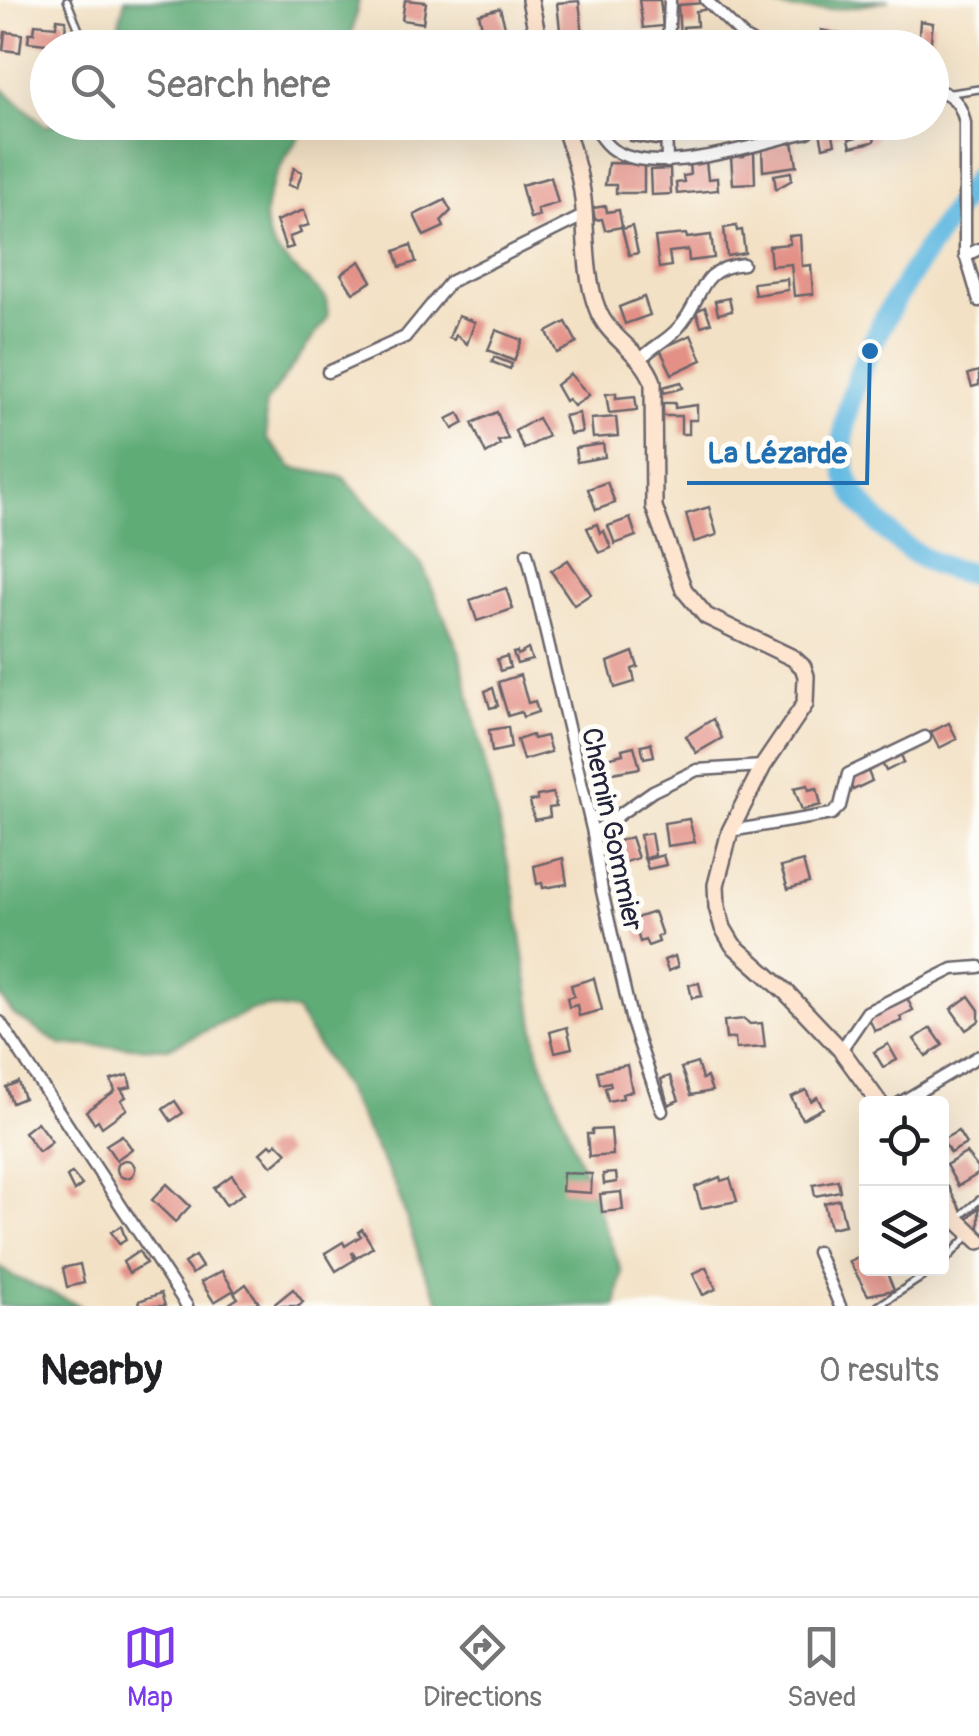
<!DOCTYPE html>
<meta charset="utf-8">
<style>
:root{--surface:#fff;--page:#f2f2f2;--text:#202124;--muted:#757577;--line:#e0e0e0;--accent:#7c3aed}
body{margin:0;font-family:Pangolin,sans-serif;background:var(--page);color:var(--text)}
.controls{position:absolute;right:30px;bottom:30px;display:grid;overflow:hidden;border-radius:10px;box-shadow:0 10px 40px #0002}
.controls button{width:90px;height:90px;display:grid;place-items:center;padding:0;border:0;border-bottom:2px solid var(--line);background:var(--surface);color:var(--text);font:50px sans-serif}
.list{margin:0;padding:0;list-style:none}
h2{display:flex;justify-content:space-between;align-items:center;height:130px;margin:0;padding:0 40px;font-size:42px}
h2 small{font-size:32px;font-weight:400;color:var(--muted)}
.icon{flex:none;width:55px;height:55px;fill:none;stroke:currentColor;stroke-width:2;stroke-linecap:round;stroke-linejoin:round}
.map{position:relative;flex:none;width:979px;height:1306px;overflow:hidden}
.search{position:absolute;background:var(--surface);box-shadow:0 10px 40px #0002;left:30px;right:30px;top:30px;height:110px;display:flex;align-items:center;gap:25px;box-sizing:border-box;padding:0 35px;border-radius:55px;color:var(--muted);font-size:38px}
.sheet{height:290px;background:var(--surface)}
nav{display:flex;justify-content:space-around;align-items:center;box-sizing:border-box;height:140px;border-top:2px solid var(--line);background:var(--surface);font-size:28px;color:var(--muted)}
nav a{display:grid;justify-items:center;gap:5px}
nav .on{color:var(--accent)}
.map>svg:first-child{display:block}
</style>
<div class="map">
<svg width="979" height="1306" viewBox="0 0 979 1306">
<rect width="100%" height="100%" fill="#fdfcf7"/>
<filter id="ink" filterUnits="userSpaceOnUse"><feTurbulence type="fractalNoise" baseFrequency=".01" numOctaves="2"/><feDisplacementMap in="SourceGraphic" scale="20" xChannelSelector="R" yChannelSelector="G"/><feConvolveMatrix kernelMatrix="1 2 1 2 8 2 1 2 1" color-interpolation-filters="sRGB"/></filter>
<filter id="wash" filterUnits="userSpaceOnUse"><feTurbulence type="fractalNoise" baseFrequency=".0048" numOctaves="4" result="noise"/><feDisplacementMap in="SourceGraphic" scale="40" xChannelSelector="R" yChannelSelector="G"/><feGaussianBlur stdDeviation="2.25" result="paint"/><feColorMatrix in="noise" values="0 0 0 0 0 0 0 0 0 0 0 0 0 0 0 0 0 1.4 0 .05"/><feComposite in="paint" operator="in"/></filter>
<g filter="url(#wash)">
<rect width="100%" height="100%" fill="#f3e1c5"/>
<g fill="#5fac77" stroke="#406759" stroke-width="2.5">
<path d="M125,0h234l-10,47h-236z"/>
<path d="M761,0h128c-33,7 -99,19 -128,0z"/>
<path d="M0,87l46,39 14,-4 248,1c-21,34 -61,83 -34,125 7,11 41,38 52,50l2,19 -63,87 2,35 26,29 50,9 79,88 37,86 56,244 23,157 84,220 -6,34h-174l-18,-35 -28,-84 -52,-99 -48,-77 -28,-4 -17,3 -83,38 -107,-3 -47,-30 -14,-19z"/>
<path d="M0,1267l10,8 71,31h-81z"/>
</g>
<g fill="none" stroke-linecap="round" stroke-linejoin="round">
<path stroke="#66bbe2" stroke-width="22" d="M979,175c-49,68 -163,220 -130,307 6,16 20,30 31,42 29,31 57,45 99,51"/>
</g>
<g id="blocks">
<g fill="#e39086">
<path d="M405,0l21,2 -3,21 -21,-3z"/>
<path d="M639,0h21l3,26 -20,2z"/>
<path d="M579,1l4,35 -22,3 -4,-36z"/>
<path d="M704,3v7l-8,1 1,15 -14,1 1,9 -4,1 -2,-32z"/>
<path d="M500,8l6,22 -22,6 -5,-22z"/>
<path d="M57,19l9,1 -2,26 -36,-4 1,-9h5l1,-9 21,2z"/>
<path d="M920,21l13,2 -3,25h-12z"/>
<path d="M821,30l24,5 -2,13h-25z"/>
<path d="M5,32l17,2 -2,18 -17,-2z"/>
<path d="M610,122h19l-1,13 -17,-3z"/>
<path d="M633,122h32l-4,24 -31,-5z"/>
<path d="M818,122h22l3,11 -10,2 2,9 -12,3z"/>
<path d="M876,122l2,11 -5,9 -22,5 -2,-8 8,-2 -3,-14z"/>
<path d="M793,142l4,24 -34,5 -1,-24z"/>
<path d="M744,152h10l1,31 -22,1 -2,-27 13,-1z"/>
<path d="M706,161l2,18 9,-1 1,12 -41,4 -1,-11 8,-1 -1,-6 7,-1 -1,-12z"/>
<path d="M608,163l36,1v29h-28v-8h-11z"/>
<path d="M294,168l8,4 -5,16 -9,-3z"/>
<path d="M670,169l1,25 -20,1 -1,-25z"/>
<path d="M791,172l1,8 -16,9 -2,-14z"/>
<path d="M551,177l7,26 -21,6 2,7 -9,2 -9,-33z"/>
<path d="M445,200l6,11 -10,10 3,6 -20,9 -10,-21z"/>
<path d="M606,206l1,6 12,-2 3,17 -17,3 -3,-11 -7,1 -2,-12z"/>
<path d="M304,210l5,15 -10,3 2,5 -12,4 4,10 -7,2 -10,-28z"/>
<path d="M632,226l6,27 -9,2 -7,-26z"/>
<path d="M736,226l1,5 5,-1 3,23 -18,3 -3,-28z"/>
<path d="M686,234l1,4 24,-3 3,23 -25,3 -1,-11 -19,2 2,14 -12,2 -4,-31z"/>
<path d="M800,235l2,31 9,-1 2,29 -19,2 -3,-32 -20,2 -2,-20 21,-2 -1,-8z"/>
<path d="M411,245l5,17 -16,5 -5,-16z"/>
<path d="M360,261l12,20 -19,12 -12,-19z"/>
<path d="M787,279l1,11 -33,5 -2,-12z"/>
<path d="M644,297l6,18 -25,9 -6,-17z"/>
<path d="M729,298l3,13 -14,3 -3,-13z"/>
<path d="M705,307l6,16 -10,3 -5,-15z"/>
<path d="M458,316l17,6 -8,22 -11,-9 -2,5 -5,-2z"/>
<path d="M566,322l11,21 -20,10 -10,-21z"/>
<path d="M496,330l26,10 -8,21 -26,-11z"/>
<path d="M691,335l11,25 -30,14 -12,-25z"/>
<path d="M494,357l18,7 -2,5 -18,-7z"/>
<path d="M979,371v14l-7,2 -4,-13z"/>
<path d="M570,374l19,21 -15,11 -6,-7 -3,2 -9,-16z"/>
<path d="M681,382l2,6 -19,5 -1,-6z"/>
<path d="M616,393v5l19,-2 2,14 -28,3 -3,-19z"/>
<path d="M663,403h12v5l22,-3v15h-8v14h-8v-18h-18z"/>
<path d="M497,412l11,27 -10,2 2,4 -14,9 -14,-31z"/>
<path d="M459,413l5,10 -11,6 -6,-10z"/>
<path d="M579,413l3,19 -12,2 -6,-18z"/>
<path d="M616,417l2,19 -25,2 -2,-19z"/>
<path d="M538,418l10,18 -24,13 -9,-18z"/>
<path d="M603,444l2,13 -28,5 -2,-14z"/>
<path d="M607,482l8,21 -19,7 -8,-21z"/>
<path d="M709,507l8,28 -23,7 -8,-28z"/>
<path d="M630,518l6,18 -21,8 -7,-18z"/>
<path d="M597,524l3,9 4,-2 7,17 -12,5 -12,-25z"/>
<path d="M568,560l23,34 -17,11 -23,-34z"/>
<path d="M506,588l7,21 -36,12 -7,-21z"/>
<path d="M528,649l4,11 -15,4 -4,-11 4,-1 1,3z"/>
<path d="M633,652l5,15 -6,2 3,13 -20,6 -7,-26z"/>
<path d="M507,656l3,12 -10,3 -3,-12z"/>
<path d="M520,675l8,28 7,-2 3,11 -15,5 -2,-5 -13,4 -10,-34z"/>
<path d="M493,688l5,18 -8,2 -5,-17z"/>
<path d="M713,719l9,19 -26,15 -10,-17z"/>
<path d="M949,723l8,16 -18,9 -8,-16z"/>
<path d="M508,727l3,21 -19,4 -3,-22z"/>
<path d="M532,735l1,4 13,-3 5,16 -28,8 -6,-20z"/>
<path d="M651,743l3,13 -10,2 -3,-13z"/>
<path d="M634,746l6,22 -28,5 -5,-15 16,-4 -1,-5z"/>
<path d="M899,750l5,12 -18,9 -6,-12z"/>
<path d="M867,769l5,12 -19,9 -6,-12z"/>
<path d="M808,785l1,5 8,-2 4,17 -19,5 -8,-22z"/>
<path d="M553,793l3,14 -7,1 1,9 -16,3 -4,-19 7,-1v-4z"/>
<path d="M689,819l6,23 -28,4 -3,-23z"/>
<path d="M651,833l4,23 -11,2 -4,-23z"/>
<path d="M631,837l7,21 -25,8 -7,-21z"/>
<path d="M663,855l3,10 -18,4 -3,-9z"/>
<path d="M563,858l4,26 -24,4 -1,-5 -5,1 -3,-18z"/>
<path d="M803,861l6,22 -21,6 -7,-22z"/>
<path d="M623,865l3,10 -17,5 -3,-10z"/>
<path d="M654,912l8,23 -5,1 2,6 -11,4 -3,-6 -5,2 -7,-23z"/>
<path d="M675,956l3,11 -10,4 -4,-11z"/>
<path d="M594,978l8,32 -23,6 -2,-11 -8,2 -2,-9 7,-2 -3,-11z"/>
<path d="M699,983l3,13 -10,2 -3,-13z"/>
<path d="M905,994l8,16 -13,7 2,4 -27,10 -8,-16z"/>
<path d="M969,996l10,14v11l-13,9 -15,-21z"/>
<path d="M744,1019l6,5 12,-1 3,24 -29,2 -1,-11 -9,1 -2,-18z"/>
<path d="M567,1027l5,21 -17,4 -5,-20z"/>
<path d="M931,1028l12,17 -17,11 -12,-17z"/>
<path d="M888,1044l9,16 -14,7 -9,-15z"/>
<path d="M697,1063l5,16 5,-2 5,14 -21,4 -10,-27z"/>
<path d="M627,1065l5,26 -10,3 1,4 -15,3 -3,-13 6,-2 -1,-4 -10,2 -3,-13z"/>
<path d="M128,1075l3,12 -10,2 5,8 -5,3 6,9 -25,18 -4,-7 -4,3 -8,-12 29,-20 -4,-11z"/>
<path d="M670,1076l9,24 -11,5 -7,-26z"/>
<path d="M18,1082l6,16 -12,5 -6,-16z"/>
<path d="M806,1090l5,11 6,-4 6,11 -21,11 -11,-22z"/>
<path d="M175,1101l8,12 -12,8 -8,-12z"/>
<path d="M37,1122l15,20 -13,10 -15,-20z"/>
<path d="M611,1129l2,26 -24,2 -2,-23h5v-4z"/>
<path d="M958,1131l8,13 -16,9 -8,-13z"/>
<path d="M122,1135l10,14 -16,11 -10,-15z"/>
<path d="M277,1143l10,10 -15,13 -12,-13 10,-9 3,3z"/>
<path d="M966,1153l12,15v6l-20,12 -12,-21z"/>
<circle cx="126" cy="1169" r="9"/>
<path d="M72,1173l10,12 -8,6 -7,-14z"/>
<path d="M563,1173l29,1 -1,19 -29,-2z"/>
<path d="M616,1173l1,9 -13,2 -1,-10z"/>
<path d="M232,1175l12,18 -18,12 -12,-17z"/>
<path d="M720,1177l1,4 9,-3 7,23 -36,7 -6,-21z"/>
<path d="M838,1180l2,11 -25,5 -2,-11z"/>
<path d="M167,1184l23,22 -15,16 -23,-22z"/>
<path d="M621,1192l2,18 -21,2 -2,-18z"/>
<path d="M839,1199l6,26 -15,3 -6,-25z"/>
<path d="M979,1207v25l-12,-13z"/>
<path d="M121,1226l5,14 -7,4 -8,-12z"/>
<path d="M362,1229l11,18 -17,11 -4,-6 2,8 -18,11 -11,-18 18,-11 2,4 16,-10 -3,-4z"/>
<path d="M139,1251l7,12 -17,10 -6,-11z"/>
<path d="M866,1254v14h19l9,22 -26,5 -19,-34z"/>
<path d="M195,1256l7,11 -10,7 -8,-11z"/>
<path d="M80,1264l4,19 -17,4 -4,-19z"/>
<path d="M706,1267l10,22 -13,6 -10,-21z"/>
<path d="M222,1271l12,19 -20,12 -13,-20z"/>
<path d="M246,1284l13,19 -33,3 12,-8 -4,-5z"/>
<path d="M293,1289l10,13 -4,4h-27z"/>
<path d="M161,1293l4,13h-24l-2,-5z"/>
</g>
</g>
</g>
<g filter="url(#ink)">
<use href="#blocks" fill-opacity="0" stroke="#6b656b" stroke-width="2.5"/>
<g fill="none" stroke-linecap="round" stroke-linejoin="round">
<g stroke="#6b656b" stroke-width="10">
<g id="service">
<path d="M67,0l14,35v13"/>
<path d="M951,93l28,-4"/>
<path d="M959,1217l20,-17"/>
<path d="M942,1264l28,-30"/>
<path d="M878,1306l58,-38"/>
</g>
</g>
<g stroke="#6b656b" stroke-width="15">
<g id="minor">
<path d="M706,0l39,38 17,10"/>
<path d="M668,48l2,-48"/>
<path d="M932,89c20,4 29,14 33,34v131l14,47"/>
<path d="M592,122c6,12 13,24 25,30 44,25 143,-9 191,-20"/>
<path d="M666,122l1,40"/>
<path d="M965,256l14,-7"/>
<path d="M640,360c11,-13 27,-19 38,-32 27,-29 17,-59 65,-64"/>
<path d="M328,372l77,-35 45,-55 135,-67"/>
<path d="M527,553l66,280 9,58 30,131 30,89"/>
<path d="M730,831l102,-17 8,-8 8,-32 77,-37"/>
<path d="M593,833l60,-42 44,-21 66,-4"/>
<path d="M0,1022l187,284"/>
<path d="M841,1050l26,-38 86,-43 26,-2"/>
<path d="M898,1104l81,-48"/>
<path d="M817,1252l23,54"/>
</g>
</g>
<g stroke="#6b656b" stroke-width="20">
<g id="secondary">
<path d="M530,0l10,48"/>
<path d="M563,122c8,25 17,50 20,77 4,35 1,75 14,109 11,31 45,43 56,74l1,125 30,83 22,26 87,42 10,9 3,9 -1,28 -42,62 -33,65 -14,54 1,22 6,21 10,17 54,48 54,57 39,54"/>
<path d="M942,1193l14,26 23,22"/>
</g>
</g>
<use href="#service" stroke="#fff" stroke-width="5"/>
<use href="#minor" stroke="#fff" stroke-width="10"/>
<use href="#secondary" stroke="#fde5d0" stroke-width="15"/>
</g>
</g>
<g text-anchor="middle" stroke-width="10" stroke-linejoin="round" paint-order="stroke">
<g font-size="28" fill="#22223b" stroke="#fdfcf7">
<text transform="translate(613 829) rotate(78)" y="10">Chemin Gommier</text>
</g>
</g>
<path fill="none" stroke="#1f6fb2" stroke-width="4" d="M870 351L867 483H687"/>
<circle fill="#1f6fb2" stroke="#fdfcf7" stroke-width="4" cx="870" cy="351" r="10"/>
<g font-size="30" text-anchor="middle" font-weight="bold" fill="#1f6fb2" stroke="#fdfcf7" stroke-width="10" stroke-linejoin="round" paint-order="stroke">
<text x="777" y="463">La Lézarde</text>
</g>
</svg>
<div class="controls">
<button><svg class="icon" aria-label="locate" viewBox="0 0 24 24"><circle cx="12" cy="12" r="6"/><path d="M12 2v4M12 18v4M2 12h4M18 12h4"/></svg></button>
<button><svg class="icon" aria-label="layers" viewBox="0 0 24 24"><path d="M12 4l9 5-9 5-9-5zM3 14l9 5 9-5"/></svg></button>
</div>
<div class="search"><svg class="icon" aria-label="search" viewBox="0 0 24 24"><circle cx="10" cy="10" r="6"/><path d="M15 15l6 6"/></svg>Search here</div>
</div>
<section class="sheet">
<h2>Nearby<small>0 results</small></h2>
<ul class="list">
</ul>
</section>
<nav>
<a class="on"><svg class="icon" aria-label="map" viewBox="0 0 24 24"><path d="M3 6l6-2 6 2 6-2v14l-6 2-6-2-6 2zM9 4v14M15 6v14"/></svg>Map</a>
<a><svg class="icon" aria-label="directions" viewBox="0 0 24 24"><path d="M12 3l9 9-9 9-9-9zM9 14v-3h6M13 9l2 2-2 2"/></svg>Directions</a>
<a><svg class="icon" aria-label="saved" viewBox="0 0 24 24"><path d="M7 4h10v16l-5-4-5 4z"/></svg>Saved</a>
</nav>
